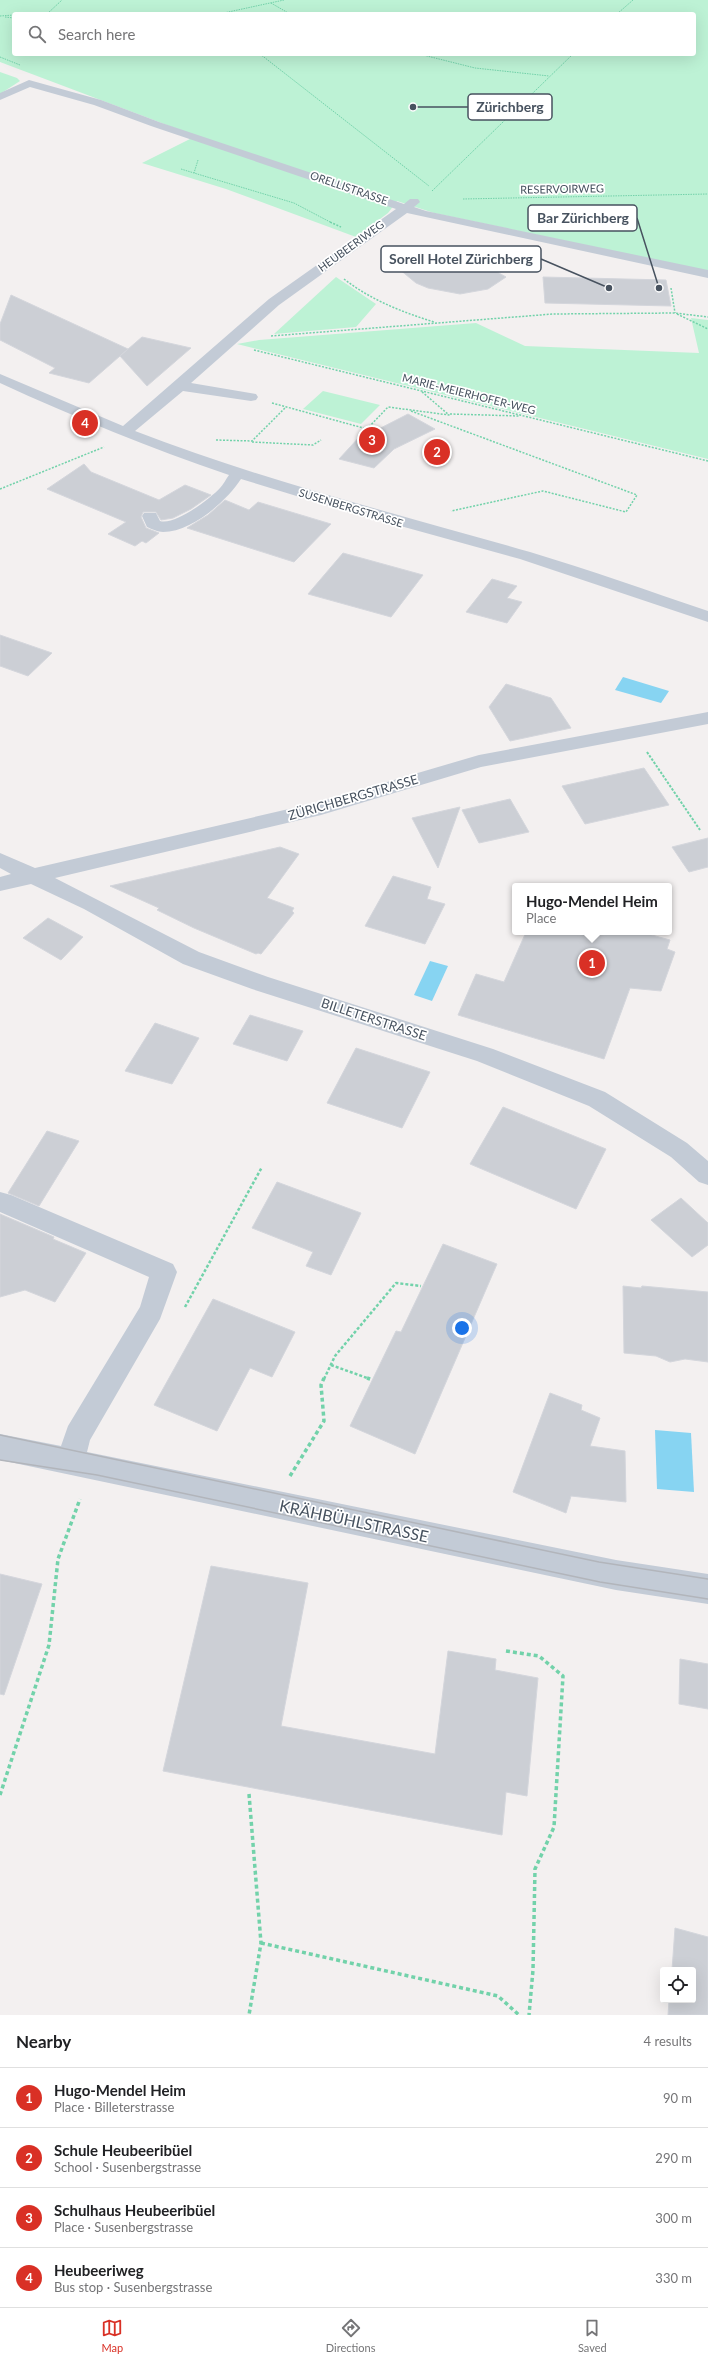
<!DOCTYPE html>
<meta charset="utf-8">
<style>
:root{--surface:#fff;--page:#f6f6f6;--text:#202124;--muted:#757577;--line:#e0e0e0;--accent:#d93025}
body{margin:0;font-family:Lato,sans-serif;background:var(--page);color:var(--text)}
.controls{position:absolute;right:12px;bottom:12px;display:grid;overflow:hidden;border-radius:4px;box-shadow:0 4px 16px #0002}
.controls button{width:36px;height:36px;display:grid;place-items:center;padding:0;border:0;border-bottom:1px solid var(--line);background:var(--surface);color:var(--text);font:20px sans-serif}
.you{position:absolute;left:462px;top:1328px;width:14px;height:14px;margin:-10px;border:3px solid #fff;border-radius:50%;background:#1a73e8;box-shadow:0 0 0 6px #1a73e833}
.badge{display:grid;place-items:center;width:26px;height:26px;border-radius:50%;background:var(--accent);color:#fff;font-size:13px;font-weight:700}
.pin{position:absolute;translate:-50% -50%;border:2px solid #fff;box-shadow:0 1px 4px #0006}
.popup{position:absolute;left:512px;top:883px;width:160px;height:52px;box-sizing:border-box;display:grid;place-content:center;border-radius:4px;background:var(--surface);filter:drop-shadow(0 1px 3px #0005);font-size:13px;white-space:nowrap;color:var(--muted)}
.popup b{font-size:15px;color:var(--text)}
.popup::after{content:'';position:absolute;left:50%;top:100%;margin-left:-8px;border:8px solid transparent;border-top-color:var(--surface)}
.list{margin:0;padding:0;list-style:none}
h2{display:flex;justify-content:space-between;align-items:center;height:52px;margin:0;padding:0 16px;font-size:17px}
h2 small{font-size:13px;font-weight:400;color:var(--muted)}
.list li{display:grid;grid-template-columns:26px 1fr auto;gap:12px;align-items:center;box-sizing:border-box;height:60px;padding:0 16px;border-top:1px solid var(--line)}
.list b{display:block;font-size:15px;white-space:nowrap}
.list p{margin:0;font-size:13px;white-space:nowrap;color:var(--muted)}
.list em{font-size:13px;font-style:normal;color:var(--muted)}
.icon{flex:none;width:22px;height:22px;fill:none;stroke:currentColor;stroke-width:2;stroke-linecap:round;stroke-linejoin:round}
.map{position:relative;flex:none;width:708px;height:2015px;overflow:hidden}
.search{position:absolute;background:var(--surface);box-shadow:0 4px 16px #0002;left:12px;right:12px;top:12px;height:44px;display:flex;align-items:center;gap:10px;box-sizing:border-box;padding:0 14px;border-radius:4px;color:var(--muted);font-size:15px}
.sheet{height:292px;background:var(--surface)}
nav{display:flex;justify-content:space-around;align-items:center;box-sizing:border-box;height:56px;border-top:1px solid var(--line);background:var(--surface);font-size:11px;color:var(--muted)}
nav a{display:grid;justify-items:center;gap:2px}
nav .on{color:var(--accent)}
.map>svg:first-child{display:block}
</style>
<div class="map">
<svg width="708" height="2015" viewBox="0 0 708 2015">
<rect width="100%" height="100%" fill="#f3f0f0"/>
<g fill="#bdf2d5" fill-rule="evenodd">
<path d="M0,0h708v271l-274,-58 -37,-12 -9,12 -32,24 -130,-48 -84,-26 54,-27 -196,-74zM14,14h680v40h-680z"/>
<path d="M0,72l17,6 3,3 -20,13z"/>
<path d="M336,277l40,27 -20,23 -82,7z"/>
<path d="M691,318l17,2v139l-471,-115 22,-4 217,-17 49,23 174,7z"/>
<path d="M323,391l57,14 -19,19 -58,-15z"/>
</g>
<g fill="#87d4f2">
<path d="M623,677l46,14 -8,12 -46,-13z"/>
<path d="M430,961l18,5 -16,35 -18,-6z"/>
<path d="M655,1430l36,3 3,59 -37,-3z"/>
</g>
<g fill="#cccfd5" stroke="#d4d6dc">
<path d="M453,253l30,11 23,13 -18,12 -28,5 -32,-6 -12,-5 -17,-14 21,-11z"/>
<path d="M543,277l123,3 5,26 -126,-3z"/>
<path d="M11,295l117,54 -39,34 -40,-10 6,-5 -55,-28v-16z"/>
<path d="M142,337l49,11 -44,38 -27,-30z"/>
<path d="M408,414l27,15 -41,20 -20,19 -35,-9 23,-25 5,1z"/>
<path d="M84,464l7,8 68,28 26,-15 26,10 -20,14 -18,9 -12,2 -5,-8h-13l-2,5 5,11 13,5 -13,10 -4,-2 -7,5 -27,-12 18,-12 -79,-33z"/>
<path d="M225,500l24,10 9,-8 73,22 -37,38 -107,-34 21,-13z"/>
<path d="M343,553l80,22 -32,42 -83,-23z"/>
<path d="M492,579l25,7 -10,12 15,4 -15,21 -41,-11z"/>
<path d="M0,635l52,18 -24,23 -28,-10z"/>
<path d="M506,684l45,14 20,30 -61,13 -21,-34z"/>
<path d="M644,768l25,37 -84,19 -23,-38z"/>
<path d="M510,799l19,33 -50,11 -17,-33z"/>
<path d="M460,807l-22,61 -26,-50z"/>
<path d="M708,838v29l-19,5 -17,-25z"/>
<path d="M280,847l19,7 -32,44 27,10 -2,3 2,2 -33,41 -3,-1 -2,1 -62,-26 -37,-18 2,-2 -49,-22z"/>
<path d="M393,876l38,11 -4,12 18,5 -20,40 -60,-18z"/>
<path d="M48,918l35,19 -22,23 -38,-22z"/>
<path d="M526,932h115l29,8 -3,9 8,3 -14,39 -31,-3 -26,71 -146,-44 18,-41 28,8z"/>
<path d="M250,1015l53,16 -16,30 -54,-17z"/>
<path d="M155,1023l44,15 -27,46 -47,-13z"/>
<path d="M356,1048l74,24 -28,56 -75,-25z"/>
<path d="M503,1107l103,42 -30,60 -106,-45z"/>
<path d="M47,1131l32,10 -40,65 -31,-13z"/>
<path d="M277,1182l84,31 -30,62 -25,-9 7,-14 -61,-24z"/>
<path d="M681,1198l27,25v22l-16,12 -41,-37z"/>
<path d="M0,1214l54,23 -1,2 33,14 -31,49 -30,-12 -25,7z"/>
<path d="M443,1244l54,20 -82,190 -65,-28 46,-95 5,1z"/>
<path d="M623,1286l18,2 1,-2 66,6v70l-23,-3 -15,3 -14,-6 -32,-3z"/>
<path d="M213,1299l82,33 -23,45 -22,-9 -33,63 -63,-26z"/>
<path d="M550,1393l32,12 -1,5 19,8 -10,28 35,5 1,51 -55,-6 -5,17 -53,-21z"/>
<path d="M211,1566l97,17 -27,143 154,28 13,-103 48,8 -1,11 43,8 -11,118 -21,-4 -4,43 -339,-64z"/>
<path d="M0,1574l42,10 -38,111 -4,-1z"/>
<path d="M680,1659l28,5v45l-29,-5z"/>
<path d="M675,1928l33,9v78h-40l1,-15h24v-30h-21z"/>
</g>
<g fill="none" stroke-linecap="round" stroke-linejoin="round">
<g stroke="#72d2aa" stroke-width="1" stroke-dasharray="1.5 1" stroke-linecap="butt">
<path d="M271,3l19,11"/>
<path d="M47,14l15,-14"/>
<path d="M219,14l65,-14"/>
<path d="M617,14l16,-14"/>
<path d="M0,16l14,-1"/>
<path d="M5,17l9,1"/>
<path d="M260,54l169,132"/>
<path d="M419,54l56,14 74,8"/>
<path d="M0,57l20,8"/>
<path d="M198,160l-4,13 100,30 38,20"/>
<path d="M181,169l13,4"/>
<path d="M432,191l141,-137"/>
<path d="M463,199l245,-5"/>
</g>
<g stroke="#72d2aa" stroke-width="1.5" stroke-dasharray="2 1.5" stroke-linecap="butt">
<path d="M330,222l11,5"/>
<path d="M344,279c27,21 58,33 90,43"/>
<path d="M671,288l4,25"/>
<path d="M677,314l31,15"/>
<path d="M271,336l282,-22 122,-1 33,4"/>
<path d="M254,350l454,111"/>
<path d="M272,403l95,26 21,-22 61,8 -28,-24"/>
<path d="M411,411l226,84 -11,17 -83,-21 -92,20"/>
<path d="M450,414l69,2"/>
<path d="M216,440l36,1 34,-34"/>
<path d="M252,442l61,3 8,-5"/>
<path d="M0,489l104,-42"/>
</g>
<path stroke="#72d2aa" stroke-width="2" stroke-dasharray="2.5 1.5" stroke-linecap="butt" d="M647,752l53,78"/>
<g stroke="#72d2aa" stroke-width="2.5" stroke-dasharray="3 2" stroke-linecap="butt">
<path d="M185,1307l77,-140"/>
<path d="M331,1365l39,14"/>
<path d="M324,1379l11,-23 61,-73 25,3"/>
</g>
<g stroke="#72d2aa" stroke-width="3.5" stroke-dasharray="4 3" stroke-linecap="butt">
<path d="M367,1378l3,1"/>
<path d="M290,1476l34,-55 -3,-36 3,-7"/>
<path d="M506,1651l33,5 24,20 -9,151 -19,42 -2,101 -4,45"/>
<path d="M249,1794l12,149 -12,72"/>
<path d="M0,1795l49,-150 9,-86 22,-60"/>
<path d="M261,1943l237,53 21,19"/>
</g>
<g fill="#c3cbd6" fill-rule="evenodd">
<path d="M29,80l72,20 58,22 245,82 6,-5h8l2,3 -6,5 12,4 282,59v8l-301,-65 -128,92 -88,78 65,11 2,3 -2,3 -5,1 -68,-10 -48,40c129,50 263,83 395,121 60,18 119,39 178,59v11l-188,-63 -181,-50 -98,-30c-15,23 -50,53 -78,53 -5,0 -11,-3 -16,-5l-5,-11 2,-3h12l4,8c14,5 50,-22 60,-33 3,-3 6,-9 9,-13 -79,-27 -153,-57 -229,-92v-9l123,52 146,-127 127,-90 -245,-83 -57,-21 -64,-18 -30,13v-7z"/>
<path d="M708,712v12l-227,43 -160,48 -266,63 144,74 69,25 225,72 112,43 82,51 21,18v24l-9,-3 -28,-25 -82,-51 -112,-45 -225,-72 -69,-25 -99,-55 -53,-25 -31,7v-14l11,-3 -11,-6v-15l35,15 284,-66 160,-47z"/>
<path d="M0,1192l11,3 162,69 4,8 -17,47 -70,121 -3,12 529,108 92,14v30l-92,-14 -616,-130v-26l61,12 7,-20 72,-119 9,-30 -149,-65z"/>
</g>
<g stroke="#b2b5bb" stroke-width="1.5">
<path d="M0,1435l599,127 109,17"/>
<path d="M0,1460l97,15 503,107 108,17"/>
</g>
</g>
<g text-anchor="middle" stroke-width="3.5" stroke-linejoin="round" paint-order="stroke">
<g font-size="11" fill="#47525f" stroke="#fff">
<text transform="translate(349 188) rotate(19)" y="4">ORELLISTRASSE</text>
<text transform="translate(562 189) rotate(-1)" y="4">RESERVOIRWEG</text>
<text transform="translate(351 246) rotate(-36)" y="4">HEUBEERIWEG</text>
<text transform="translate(469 394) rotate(14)" y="4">MARIE-MEIERHOFER-WEG</text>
<text transform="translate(351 508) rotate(17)" y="4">SUSENBERGSTRASSE</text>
</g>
<g font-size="13" fill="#47525f" stroke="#fff">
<text transform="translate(353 797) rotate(-16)" y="5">ZÜRICHBERGSTRASSE</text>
<text transform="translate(374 1019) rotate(18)" y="5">BILLETERSTRASSE</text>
</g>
<g font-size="16" fill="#47525f" stroke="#fff">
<text transform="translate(354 1521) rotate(12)" y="6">KRÄHBÜHLSTRASSE</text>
</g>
</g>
<path fill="none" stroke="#47525f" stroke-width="1.5" d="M413 107L468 107M659 288L637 218M609 288L541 259"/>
<g fill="#47525f" stroke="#fff" stroke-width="1.5">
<circle cx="413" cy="107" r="4"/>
<circle cx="659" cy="288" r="4"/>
<circle cx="609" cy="288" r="4"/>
</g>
<g fill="#fff" stroke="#47525f" stroke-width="1.5">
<rect x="468" y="94" width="84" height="26" rx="4"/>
<rect x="528" y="205" width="109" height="26" rx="4"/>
<rect x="381" y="246" width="160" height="26" rx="4"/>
</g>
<g font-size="14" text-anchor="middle" font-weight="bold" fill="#47525f">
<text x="510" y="112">Zürichberg</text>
<text x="583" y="223">Bar Zürichberg</text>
<text x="461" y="264">Sorell Hotel Zürichberg</text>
</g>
</svg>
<div class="controls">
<button><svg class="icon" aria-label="locate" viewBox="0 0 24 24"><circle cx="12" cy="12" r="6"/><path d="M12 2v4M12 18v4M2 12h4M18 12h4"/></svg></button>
</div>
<div class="you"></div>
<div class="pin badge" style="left:592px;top:963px">1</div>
<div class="popup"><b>Hugo-Mendel Heim</b>Place</div>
<div class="pin badge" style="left:437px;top:452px">2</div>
<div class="pin badge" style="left:372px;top:440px">3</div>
<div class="pin badge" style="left:85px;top:423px">4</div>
<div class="search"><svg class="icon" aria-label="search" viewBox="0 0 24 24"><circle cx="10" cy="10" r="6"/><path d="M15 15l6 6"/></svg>Search here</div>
</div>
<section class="sheet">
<h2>Nearby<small>4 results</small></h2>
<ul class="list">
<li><span class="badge">1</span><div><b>Hugo-Mendel Heim</b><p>Place · Billeterstrasse</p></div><em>90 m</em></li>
<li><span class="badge">2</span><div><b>Schule Heubeeribüel</b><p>School · Susenbergstrasse</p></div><em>290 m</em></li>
<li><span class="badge">3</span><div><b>Schulhaus Heubeeribüel</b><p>Place · Susenbergstrasse</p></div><em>300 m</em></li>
<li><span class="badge">4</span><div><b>Heubeeriweg</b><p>Bus stop · Susenbergstrasse</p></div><em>330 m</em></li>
</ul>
</section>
<nav>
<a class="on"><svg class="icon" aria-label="map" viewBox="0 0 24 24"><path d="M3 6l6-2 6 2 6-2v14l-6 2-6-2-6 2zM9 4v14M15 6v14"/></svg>Map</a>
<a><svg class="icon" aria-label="directions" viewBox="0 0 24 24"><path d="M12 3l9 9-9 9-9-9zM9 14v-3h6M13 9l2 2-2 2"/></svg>Directions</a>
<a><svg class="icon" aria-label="saved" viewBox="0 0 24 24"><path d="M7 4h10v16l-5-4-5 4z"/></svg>Saved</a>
</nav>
